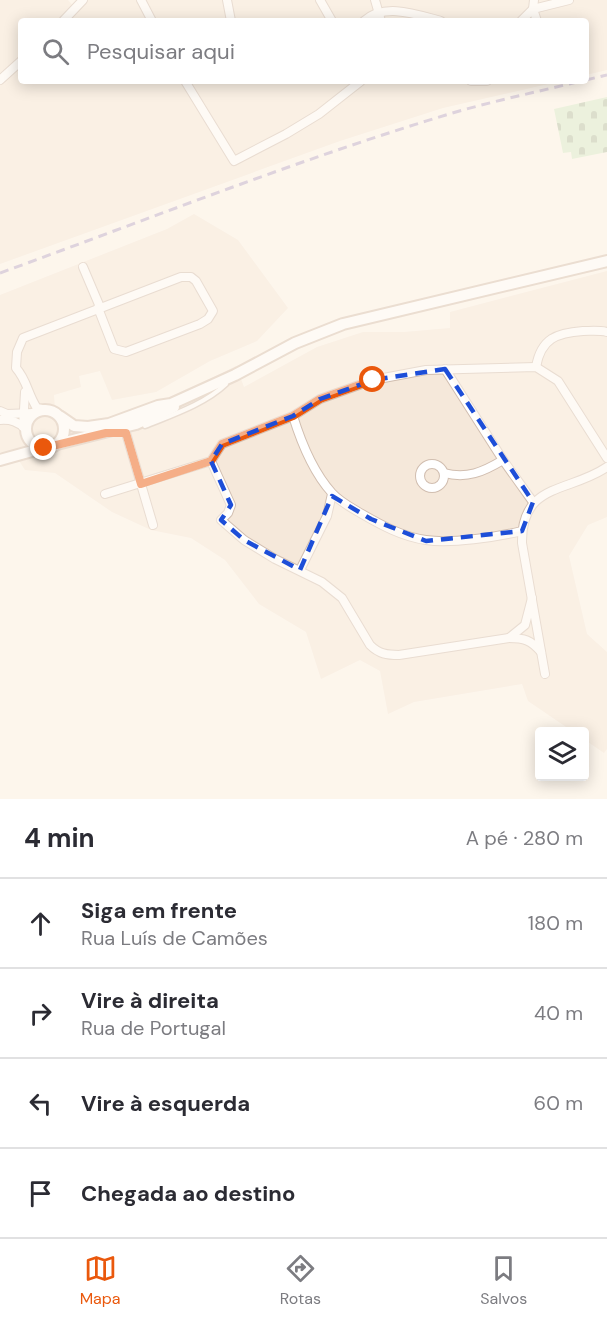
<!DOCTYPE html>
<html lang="pt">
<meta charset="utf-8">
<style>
:root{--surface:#fff;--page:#f7f7f7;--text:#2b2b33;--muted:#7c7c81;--line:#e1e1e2;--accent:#ea580c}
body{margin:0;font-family:"DM Sans",sans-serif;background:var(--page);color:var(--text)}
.controls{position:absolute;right:18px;bottom:18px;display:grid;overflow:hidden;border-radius:6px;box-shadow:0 3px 15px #0003}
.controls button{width:54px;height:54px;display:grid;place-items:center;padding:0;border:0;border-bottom:2px solid var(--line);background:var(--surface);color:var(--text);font:30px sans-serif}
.stop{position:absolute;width:18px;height:18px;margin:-14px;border:4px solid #ea580c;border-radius:50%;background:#fff}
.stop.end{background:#ea580c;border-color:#fff;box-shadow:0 2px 6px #0008}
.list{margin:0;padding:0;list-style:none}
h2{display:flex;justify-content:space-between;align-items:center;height:78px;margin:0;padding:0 24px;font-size:26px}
h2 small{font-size:20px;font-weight:400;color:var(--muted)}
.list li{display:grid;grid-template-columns:39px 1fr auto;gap:18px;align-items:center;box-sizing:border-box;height:90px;padding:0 24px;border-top:2px solid var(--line)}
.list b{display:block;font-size:22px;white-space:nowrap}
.list p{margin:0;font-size:20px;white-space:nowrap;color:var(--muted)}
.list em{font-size:20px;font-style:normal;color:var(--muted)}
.icon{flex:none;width:33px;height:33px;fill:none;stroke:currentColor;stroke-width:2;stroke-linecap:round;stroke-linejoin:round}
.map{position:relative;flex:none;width:607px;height:799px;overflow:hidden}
.search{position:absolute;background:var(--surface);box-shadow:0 3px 15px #0003;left:18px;right:18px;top:18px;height:66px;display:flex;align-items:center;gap:15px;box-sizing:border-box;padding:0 21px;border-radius:6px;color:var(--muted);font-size:22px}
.sheet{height:438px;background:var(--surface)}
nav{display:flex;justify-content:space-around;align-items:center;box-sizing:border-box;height:84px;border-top:2px solid var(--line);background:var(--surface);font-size:16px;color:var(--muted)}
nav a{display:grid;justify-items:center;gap:3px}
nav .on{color:var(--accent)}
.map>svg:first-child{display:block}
</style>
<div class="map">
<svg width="607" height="799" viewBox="0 0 607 799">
<defs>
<pattern id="cemetery-stones" width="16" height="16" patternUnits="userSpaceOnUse" patternTransform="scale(1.5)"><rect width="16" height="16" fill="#d8ecc9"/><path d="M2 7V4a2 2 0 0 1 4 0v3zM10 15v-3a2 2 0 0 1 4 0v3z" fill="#b4c2a5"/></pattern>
</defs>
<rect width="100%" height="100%" fill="#fdf6ec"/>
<g fill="#f5e8da">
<path d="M0,0h68l8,9 7,-9h524v70l-21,5v-54h-565v60h540l-118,27 -103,33 -340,123z"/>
<path d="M194,214l44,26 50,68 -31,33 -47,20 -54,31 -44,8 -12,-29 -21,5 2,11 -27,8 1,14 22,13h16l79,-24 64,-32 8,21 73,-40 46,-15h41l46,-4v-16l157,-41v246l-19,8 -19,31 18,78 20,18v97l-3,4 -19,-13 -1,-8 -12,-1 -44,-30 -6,-17 -108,18 -26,12 -8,-43 -20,-11 -39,19 -15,-47 -47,-28 -34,-44 -34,-22 -40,-8 -39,-18 -57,-39 -30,-3 -9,-14 -16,-4v-157l167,-66z"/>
</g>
<path fill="url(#cemetery-stones)" d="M607,97v55l-35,7 -1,-7 -8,1 -9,-44z"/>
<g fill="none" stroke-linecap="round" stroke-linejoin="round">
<g stroke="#d1beb0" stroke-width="7">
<path id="service" d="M145,426c27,-11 60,-22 81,-42"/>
</g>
<g stroke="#d1beb0" stroke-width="10">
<g id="minor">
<path d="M141,0l11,21"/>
<path d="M227,0l4,21"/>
<path d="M320,0l12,21"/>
<path d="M375,0l6,21"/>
<path d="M63,21l20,-21"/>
<path d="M364,21c21,-19 54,-6 77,0"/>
<path d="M521,21l12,-12 1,-9"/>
<path d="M537,21l-4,-12 36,-9"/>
<path d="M0,80l21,-19"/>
<path d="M185,81l49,80 52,-27 33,-20 42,-33"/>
<path d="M471,81h16"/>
<path d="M83,267l17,40"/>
<path d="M536,367c5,-29 21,-34 47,-36 8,0 16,-1 24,1"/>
<path d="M445,369l58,91 30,42"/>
<path d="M47,410l-10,-2c-9,-13 -10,-28 -21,-40l1,-16 6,-14 158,-61h10l5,4 17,30 -5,8 -8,5 -74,28 -12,-3 -16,-41"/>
<path d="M0,411l7,3 27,-1"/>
<path d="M293,416c8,26 20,56 39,77 8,9 20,15 30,21 19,11 41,23 64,26 25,4 70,-3 96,-9"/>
<path d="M0,420c11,-1 18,2 26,9"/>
<path d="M23,427l2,-35"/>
<path d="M126,433l27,92"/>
<path d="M211,461l20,44 -3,8 -7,7 23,20 31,19 47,23 20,16 28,47c9,9 17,10 29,10l110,-17 16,-13 7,-27"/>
<circle cx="432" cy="476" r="12"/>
<path d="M444,473c23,6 39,-1 59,-13"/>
<path d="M105,494l106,-33 11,-17 71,-28 27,-17 53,-19 53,-10 110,-3 22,14 49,77"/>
<path d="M300,570l27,-54 5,-22"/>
<path d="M509,638c15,0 22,2 32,14"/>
<path d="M545,674l-23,-131c-1,-61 47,-50 85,-76"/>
</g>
</g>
<g stroke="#d6c0b0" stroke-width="14">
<g id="secondary">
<circle cx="45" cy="429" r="19"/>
<path d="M61,417l13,9 14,1 21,-3 49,-18 13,-2 64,-29 60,-32 48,-19 264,-63"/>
<path d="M57,444l79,-20 38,-17"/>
<path d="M0,460l43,-12"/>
</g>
</g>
<use href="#service" stroke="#fff" stroke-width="4"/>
<use href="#minor" stroke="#fff" stroke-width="8"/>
<use href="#secondary" stroke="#fff" stroke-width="10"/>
<g stroke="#b9a8c9" stroke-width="3" stroke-dasharray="9 6" stroke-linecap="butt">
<path d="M586,80l21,-5"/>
<path d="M0,273c149,-54 297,-113 449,-159 44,-13 88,-22 132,-33"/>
</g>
</g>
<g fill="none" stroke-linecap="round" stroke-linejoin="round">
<path stroke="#ea580c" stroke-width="8" d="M44,448l62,-15h20l15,51 70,-23 11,-17 71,-28 27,-17 53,-19"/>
</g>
<path d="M0 0H607V799H0ZM445,369l88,133 -11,29 -96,10 -55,-22 -39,-23 -32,74 -56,-30 -23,-20 10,-15 -20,-44 11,-17 71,-28 27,-17 53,-19z" fill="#fdf6ec" fill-opacity=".55" fill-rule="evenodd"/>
<path fill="none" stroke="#1d4ed8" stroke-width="4.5" stroke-dasharray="12 8" stroke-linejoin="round" d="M445,369l88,133 -11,29 -96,10 -55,-22 -39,-23 -32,74 -56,-30 -23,-20 10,-15 -20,-44 11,-17 71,-28 27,-17 53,-19z"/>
</svg>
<div class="controls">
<button><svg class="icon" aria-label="layers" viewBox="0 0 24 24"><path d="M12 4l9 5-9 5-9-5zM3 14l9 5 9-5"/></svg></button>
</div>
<div class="stop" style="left:373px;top:380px"></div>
<div class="stop end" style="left:44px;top:448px"></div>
<div class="search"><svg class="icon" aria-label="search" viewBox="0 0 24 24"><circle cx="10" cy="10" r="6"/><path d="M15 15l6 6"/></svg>Pesquisar aqui</div>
</div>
<section class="sheet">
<h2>4 min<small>A pé · 280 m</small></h2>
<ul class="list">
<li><svg class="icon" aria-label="ahead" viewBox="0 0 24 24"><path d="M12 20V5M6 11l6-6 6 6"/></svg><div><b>Siga em frente</b><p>Rua Luís de Camões</p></div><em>180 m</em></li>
<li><svg class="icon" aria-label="right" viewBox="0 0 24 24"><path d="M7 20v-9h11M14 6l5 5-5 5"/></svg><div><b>Vire à direita</b><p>Rua de Portugal</p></div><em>40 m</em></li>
<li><svg class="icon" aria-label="left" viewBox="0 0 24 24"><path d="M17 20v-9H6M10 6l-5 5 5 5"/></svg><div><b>Vire à esquerda</b></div><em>60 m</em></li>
<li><svg class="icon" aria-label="arrive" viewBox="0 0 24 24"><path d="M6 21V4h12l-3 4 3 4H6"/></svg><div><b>Chegada ao destino</b></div></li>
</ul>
</section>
<nav>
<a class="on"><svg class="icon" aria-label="map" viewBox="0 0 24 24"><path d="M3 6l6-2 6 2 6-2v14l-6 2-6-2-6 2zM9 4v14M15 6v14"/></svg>Mapa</a>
<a><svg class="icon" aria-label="directions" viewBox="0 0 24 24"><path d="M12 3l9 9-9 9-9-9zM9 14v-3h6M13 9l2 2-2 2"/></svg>Rotas</a>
<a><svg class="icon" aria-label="saved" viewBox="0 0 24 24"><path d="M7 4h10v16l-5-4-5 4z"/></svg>Salvos</a>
</nav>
